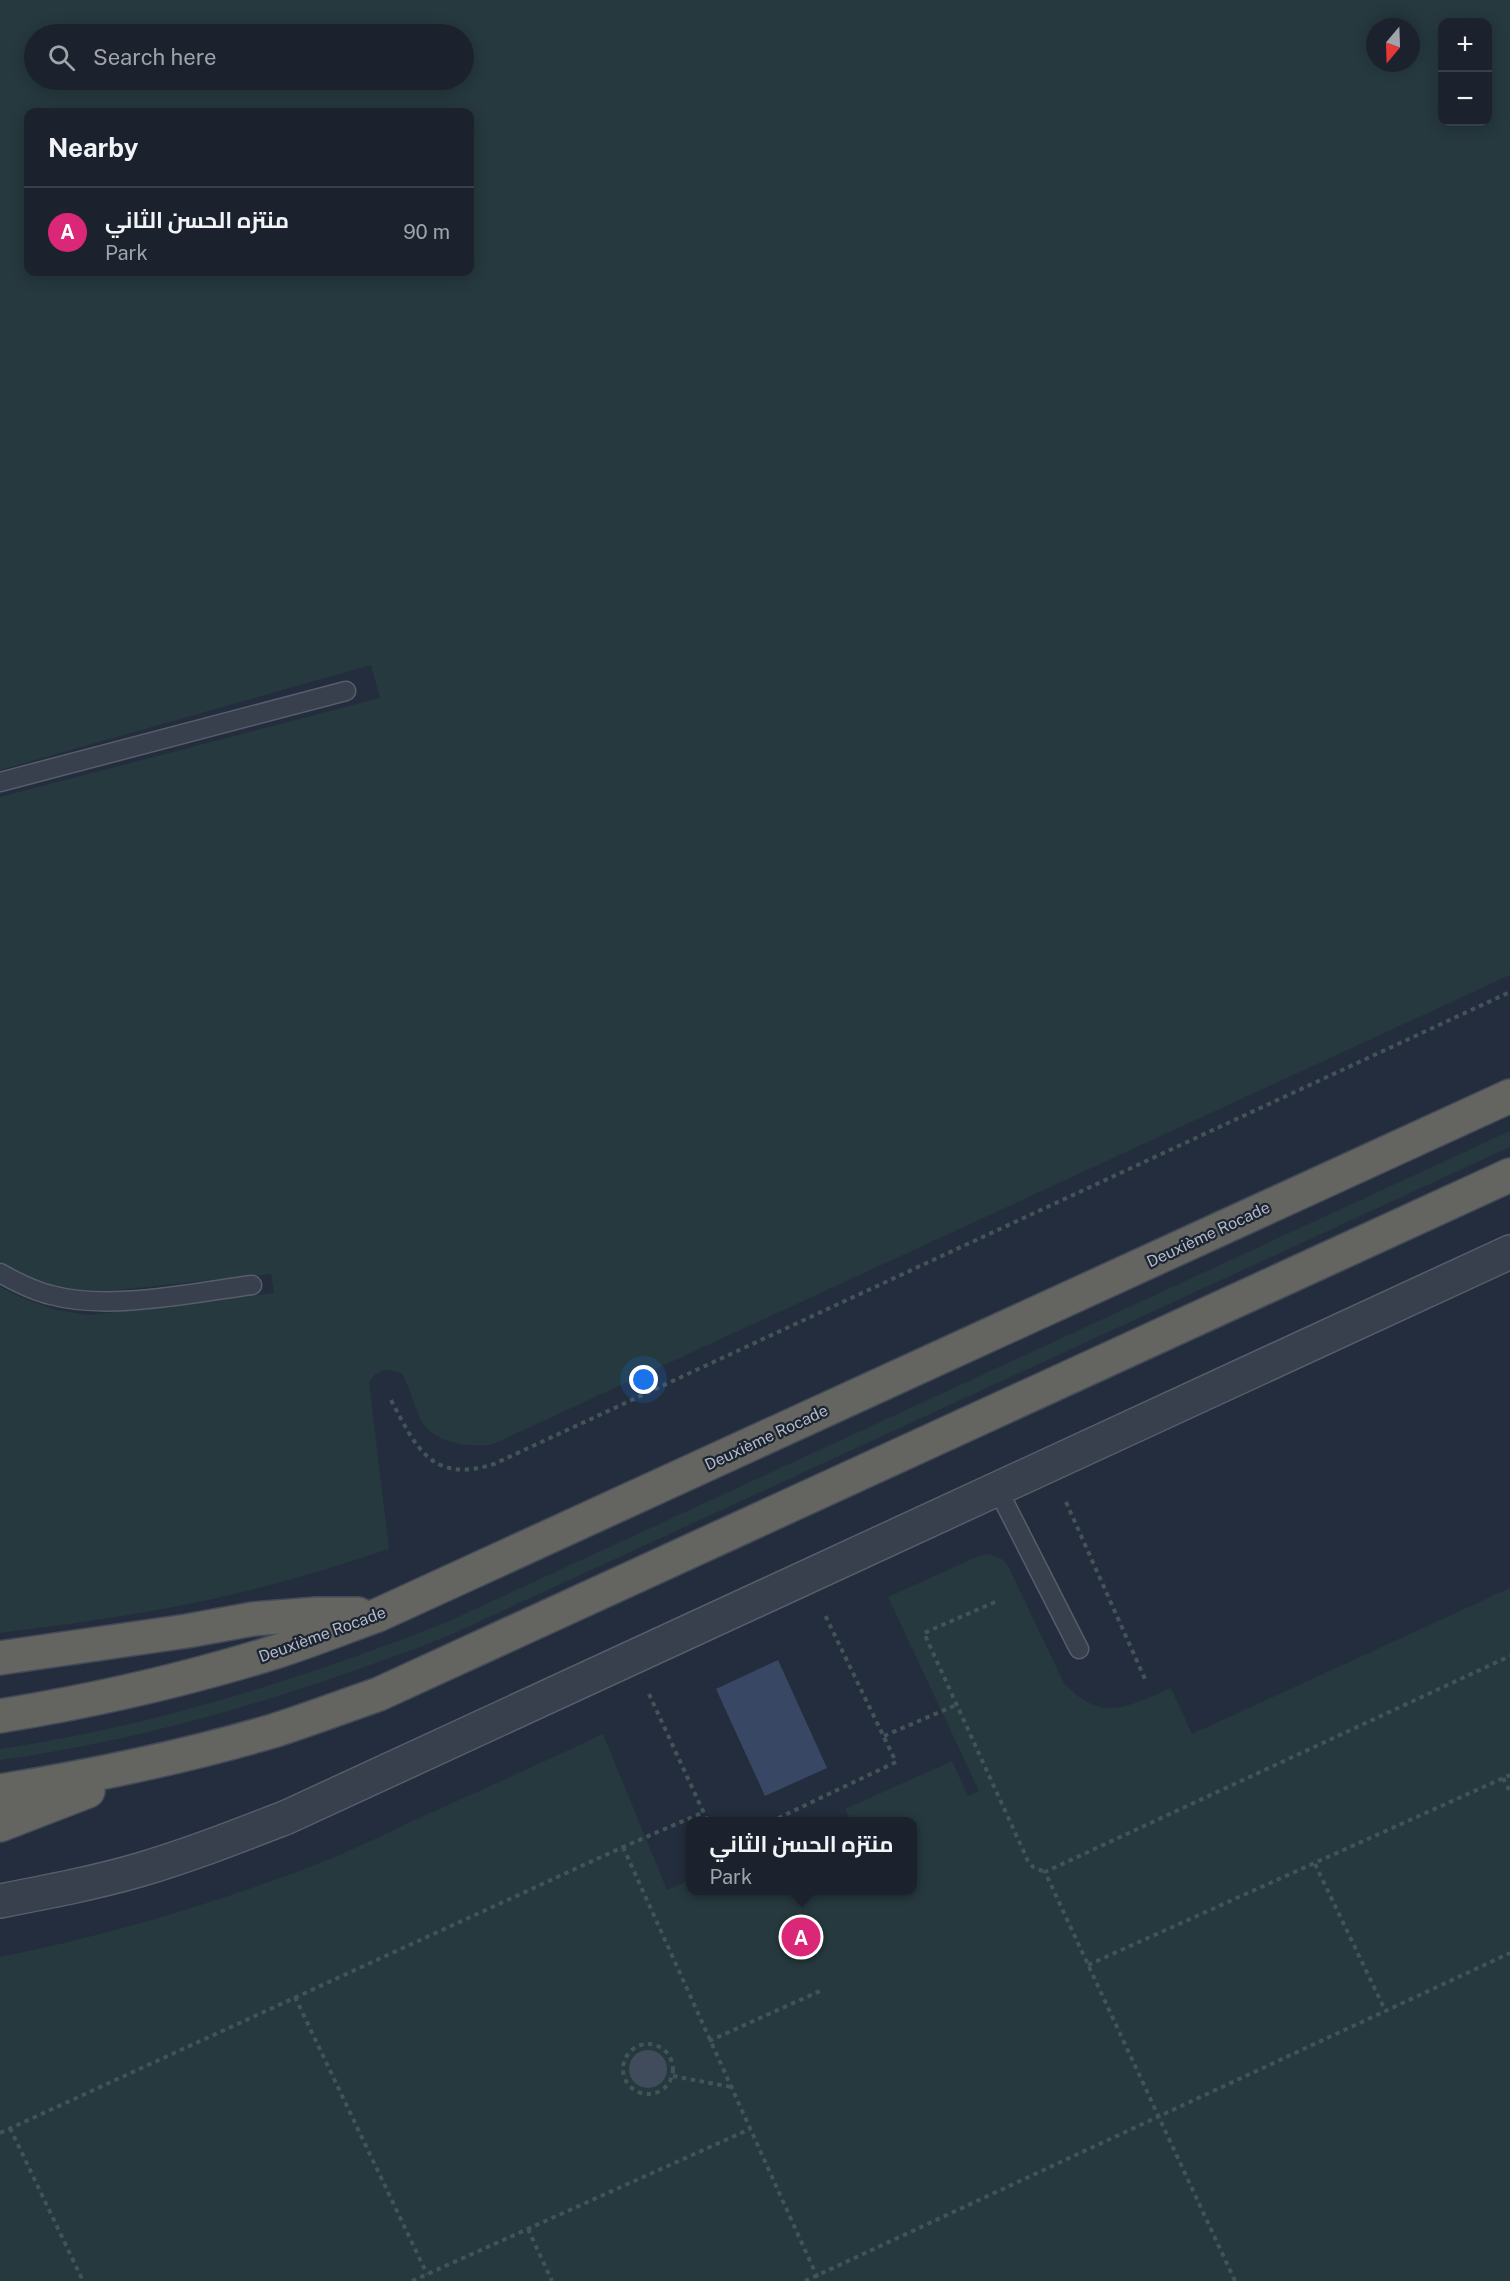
<!DOCTYPE html>
<meta charset="utf-8">
<style>
:root{--surface:#1b222e;--page:#282f3a;--text:#f1f3f6;--muted:#a0a4aa;--line:#393f4a;--accent:#db2777}
body{margin:0;font-family:"Public Sans",Cairo,sans-serif;background:var(--page);color:var(--text)}
.controls{position:absolute;right:18px;top:18px;display:grid;overflow:hidden;border-radius:12px;box-shadow:0 3px 15px #0003}
.controls button{width:54px;height:54px;display:grid;place-items:center;padding:0;border:0;border-bottom:2px solid var(--line);background:var(--surface);color:var(--text);font:30px sans-serif}
.compass{position:absolute;left:1366px;top:18px;width:54px;height:54px;border-radius:50%;background:var(--surface);box-shadow:0 3px 15px #0003;rotate:199deg}
.you{position:absolute;left:644px;top:1380px;width:21px;height:21px;margin:-15px;border:4px solid #fff;border-radius:50%;background:#1a73e8;box-shadow:0 0 0 9px #1a73e833}
.badge{display:grid;place-items:center;width:39px;height:39px;border-radius:50%;background:var(--accent);color:#fff;font-size:20px;font-weight:700}
.pin{position:absolute;translate:-50% -50%;border:3px solid #fff;box-shadow:0 2px 6px #0006}
.popup{position:absolute;left:686px;top:1817px;width:231px;height:78px;box-sizing:border-box;display:grid;place-content:center;border-radius:12px;background:var(--surface);filter:drop-shadow(0 2px 4px #0005);font-size:20px;white-space:nowrap;color:var(--muted)}
.popup b{font-size:22px;color:var(--text)}
.popup::after{content:'';position:absolute;left:50%;top:100%;margin-left:-12px;border:12px solid transparent;border-top-color:var(--surface)}
.list{margin:0;padding:0;list-style:none}
h2{display:flex;justify-content:space-between;align-items:center;height:78px;margin:0;padding:0 24px;font-size:26px}
h2 small{font-size:20px;font-weight:400;color:var(--muted)}
.list li{display:grid;grid-template-columns:39px 1fr auto;gap:18px;align-items:center;box-sizing:border-box;height:90px;padding:0 24px;border-top:2px solid var(--line)}
.list b{display:block;font-size:22px;white-space:nowrap}
.list p{margin:0;font-size:20px;white-space:nowrap;color:var(--muted)}
.list em{font-size:20px;font-style:normal;color:var(--muted)}
.icon{flex:none;width:33px;height:33px;fill:none;stroke:currentColor;stroke-width:2;stroke-linecap:round;stroke-linejoin:round}
.map{position:relative;flex:none;width:1510px;height:2281px;overflow:hidden}
.search{position:absolute;background:var(--surface);box-shadow:0 3px 15px #0003;left:24px;top:24px;width:450px;height:66px;display:flex;align-items:center;gap:15px;box-sizing:border-box;padding:0 21px;border-radius:33px;color:var(--muted);font-size:22px}
.panel{position:absolute;background:var(--surface);box-shadow:0 3px 15px #0003;left:24px;top:108px;width:450px;height:168px;border-radius:12px}
.map>svg:first-child{display:block}
</style>
<div class="map">
<svg width="1510" height="2281" viewBox="0 0 1510 2281">
<rect width="100%" height="100%" fill="#242d3d"/>
<g fill="#26393e" fill-rule="evenodd">
<path d="M0,0h1510v975l-1019,470c-20,2 -52,-1 -66,-19 -9,-11 -14,-37 -23,-52 -15,-7 -24,-5 -33,8l20,167c-60,20 -120,38 -181,51 -69,15 -138,24 -208,33v-346l25,12 31,11 33,5 185,-22 -3,-19 -182,19 -31,-5 -30,-11 -28,-16v-464l380,-99 -9,-33 -371,105zM1442,22h46v100h-46zM1375,27h36v36h-36zM34,34h430v46h-430zM28,112h442v160h-442z"/>
<path d="M1510,1131v16l-1062,489c-145,56 -293,103 -448,124v-11c154,-23 302,-70 447,-127z"/>
<path d="M989,1554l15,6 5,8 55,115c38,41 64,23 107,5l21,46 318,-146v693h-1510v-324c114,-23 223,-56 330,-98 31,-13 61,-28 91,-42 61,-27 122,-55 182,-83l64,156 23,-10v10h222v-68l-61,-1 -6,-12 107,-48 16,35 11,-5 -91,-194 93,-42z"/>
</g>
<path fill="#384764" d="M778,1660l49,108 -62,28 -49,-107z"/>
<circle fill="#404b5c" cx="648" cy="2069" r="19"/>
<g fill="none" stroke-linecap="round" stroke-linejoin="round">
<g stroke="#565d6b" stroke-width="21">
<g id="service">
<path d="M0,782l346,-91"/>
<path d="M0,1273c16,9 33,18 51,22 58,16 141,-2 201,-10"/>
<path d="M997,1488l82,161"/>
</g>
</g>
<g stroke="#565d6b" stroke-width="36">
<path id="minor" d="M0,1901c47,-9 94,-18 139,-31 51,-15 99,-34 148,-53l1223,-565"/>
</g>
<g stroke="#434a58" stroke-width="36">
<g id="trunk">
<path d="M0,1658l187,-27 66,-12 63,-5h42"/>
<path d="M0,1716c93,-15 185,-36 275,-64 35,-11 69,-25 103,-37l1132,-519"/>
<path d="M0,1791c93,-15 185,-34 276,-61 34,-11 69,-24 103,-36l1131,-519"/>
<path d="M0,1825l88,-34"/>
</g>
</g>
<g stroke="#415558" stroke-width="4" stroke-dasharray="4.5 4.5" stroke-linecap="butt">
<path d="M391,1400c25,47 40,84 103,64l1016,-472"/>
<path d="M1066,1502l79,177"/>
<path d="M995,1602l-71,31 104,228 5,6 12,5"/>
<path d="M649,1694l59,128"/>
<path d="M884,1736l72,-31"/>
<path d="M1503,1778l7,14"/>
<path d="M770,1822l126,-60 -72,-149"/>
<path d="M623,1847l196,434"/>
<path d="M1315,1864l70,146"/>
<path d="M1088,1965l422,-190"/>
<path d="M295,1997l132,277"/>
<path d="M709,2041l111,-50"/>
<circle cx="648" cy="2069" r="25"/>
<path d="M673,2076l58,11"/>
<path d="M10,2128l73,153"/>
<path d="M0,2133l623,-286 81,-35"/>
<path d="M528,2229l24,52"/>
<path d="M412,2281l338,-152"/>
<path d="M805,2281l705,-328"/>
<path d="M1235,2281l-190,-409 465,-216"/>
</g>
<use href="#service" stroke="#383f4d" stroke-width="18"/>
<use href="#minor" stroke="#383f4d" stroke-width="33"/>
<use href="#trunk" stroke="#646461" stroke-width="33"/>
</g>
<g text-anchor="middle" stroke-width="4.5" stroke-linejoin="round" paint-order="stroke">
<g font-size="16" fill="#b4bac8" stroke="#1d2432">
<text transform="translate(1208 1234) rotate(-25)" y="6">Deuxième Rocade</text>
<text transform="translate(766 1437) rotate(-25)" y="6">Deuxième Rocade</text>
<text transform="translate(322 1634) rotate(-20)" y="6">Deuxième Rocade</text>
</g>
</g>
</svg>
<div class="controls">
<button>+</button>
<button>−</button>
</div>
<svg class="compass" viewBox="-18 -18 36 36"><path d="M0-13l5 13h-10z" fill="#e53935"/><path d="M0 13l5-13h-10z" fill="#a0a4aa"/></svg>
<div class="you"></div>
<div class="pin badge" style="left:801px;top:1937px">A</div>
<div class="popup"><b>منتزه الحسن الثاني</b>Park</div>
<div class="search"><svg class="icon" aria-label="search" viewBox="0 0 24 24"><circle cx="10" cy="10" r="6"/><path d="M15 15l6 6"/></svg>Search here</div>
<section class="panel">
<h2>Nearby<small></small></h2>
<ul class="list">
<li><span class="badge">A</span><div><b>منتزه الحسن الثاني</b><p>Park</p></div><em>90 m</em></li>
</ul>
</section>
</div>
